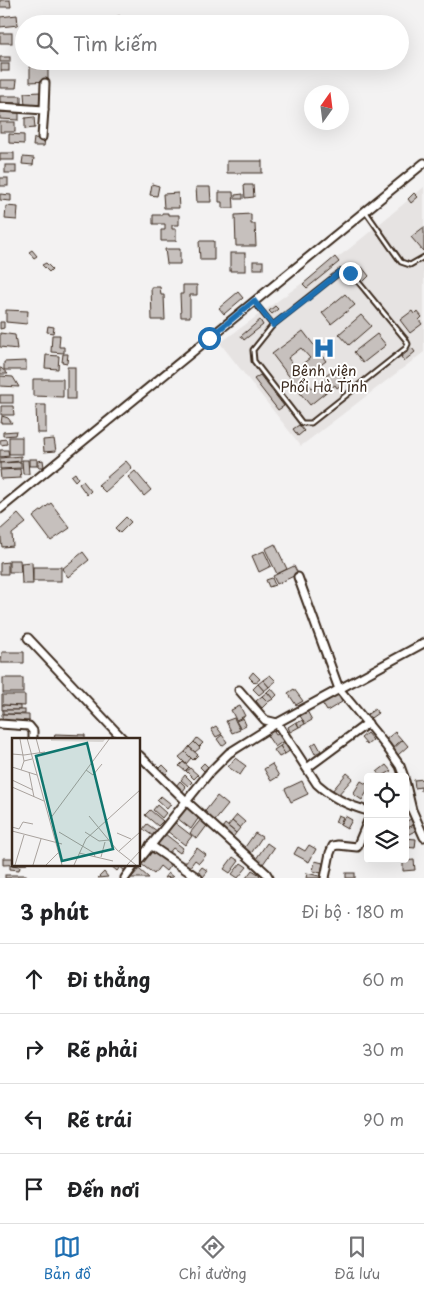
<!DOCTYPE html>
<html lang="vi">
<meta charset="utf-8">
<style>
:root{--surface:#fff;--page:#f2f2f2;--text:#202124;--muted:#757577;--line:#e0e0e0;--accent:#1f6fb2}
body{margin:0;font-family:"Playpen Sans",sans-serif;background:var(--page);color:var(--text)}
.controls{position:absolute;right:15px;bottom:15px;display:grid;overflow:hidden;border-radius:5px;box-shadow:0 5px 20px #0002}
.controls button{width:45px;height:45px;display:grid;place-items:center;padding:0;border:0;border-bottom:1px solid var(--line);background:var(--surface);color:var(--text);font:25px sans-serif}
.compass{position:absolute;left:304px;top:85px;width:45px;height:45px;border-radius:50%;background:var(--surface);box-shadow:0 5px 20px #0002;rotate:14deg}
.stop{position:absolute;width:15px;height:15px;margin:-11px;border:4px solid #1f6fb2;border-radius:50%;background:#fff}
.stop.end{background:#1f6fb2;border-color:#fff;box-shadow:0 1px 5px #0008}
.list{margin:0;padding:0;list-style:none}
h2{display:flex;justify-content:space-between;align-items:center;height:65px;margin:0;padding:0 20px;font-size:21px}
h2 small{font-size:16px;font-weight:400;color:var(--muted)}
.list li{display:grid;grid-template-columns:32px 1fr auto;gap:15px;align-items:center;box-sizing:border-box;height:70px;padding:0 20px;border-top:1px solid var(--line)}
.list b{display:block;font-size:19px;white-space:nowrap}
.list em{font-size:16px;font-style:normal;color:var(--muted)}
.icon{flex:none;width:28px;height:28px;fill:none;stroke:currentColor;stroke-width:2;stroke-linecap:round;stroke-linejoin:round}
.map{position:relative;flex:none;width:424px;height:878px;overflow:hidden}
.search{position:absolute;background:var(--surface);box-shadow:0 5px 20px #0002;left:15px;right:15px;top:15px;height:55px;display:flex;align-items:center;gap:12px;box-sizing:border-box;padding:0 18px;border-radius:28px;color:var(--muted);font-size:19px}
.sheet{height:345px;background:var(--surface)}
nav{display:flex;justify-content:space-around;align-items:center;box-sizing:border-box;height:70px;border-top:1px solid var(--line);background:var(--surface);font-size:14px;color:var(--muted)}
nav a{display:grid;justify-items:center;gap:2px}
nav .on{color:var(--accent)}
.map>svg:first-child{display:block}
</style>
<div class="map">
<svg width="424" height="878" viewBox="0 0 424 878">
<rect width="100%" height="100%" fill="#f3f2f2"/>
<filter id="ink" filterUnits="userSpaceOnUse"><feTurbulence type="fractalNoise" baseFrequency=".02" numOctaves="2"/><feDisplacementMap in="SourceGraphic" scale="10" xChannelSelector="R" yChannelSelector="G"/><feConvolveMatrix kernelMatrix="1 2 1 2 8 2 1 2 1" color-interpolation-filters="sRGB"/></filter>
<g filter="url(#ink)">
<path fill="#e6e3e2" d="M424,187v165l-123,94 -81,-103 129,-94z"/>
<g fill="#c6c0bd" stroke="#3b2a1e" fill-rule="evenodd">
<path d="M0,0h10l1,7h-11z"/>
<path d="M17,15l1,10 -18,2v-10z"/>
<path d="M120,16l1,7 -10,1 2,-1v-6z"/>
<rect x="0" y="33" width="12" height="10"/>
<rect x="0" y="57" width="10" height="5"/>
<path d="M30,61h18v20l-18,1z"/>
<rect x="1" y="64" width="8" height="7"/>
<path d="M0,80h17l-1,8h-16z"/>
<path d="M40,92l1,13 -16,1 -1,-13z"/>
<rect x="0" y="96" width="21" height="7"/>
<path d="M0,112l19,1v7l-19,-1z"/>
<path d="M34,117l1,11 -10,1v-11z"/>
<rect x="0" y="122" width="15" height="10"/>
<path d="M9,134l15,1v9l-15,-1z"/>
<path d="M34,138l11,1 -1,7h-11z"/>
<rect x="0" y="153" width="14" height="7"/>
<path d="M23,157l11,1 -1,7 -11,-1z"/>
<rect x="227" y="161" width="35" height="12"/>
<rect x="5" y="165" width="11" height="8"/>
<rect x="0" y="178" width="8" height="8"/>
<path d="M152,184l7,2 -2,10 -7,-1z"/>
<path d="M244,185h9l1,12 -9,1z"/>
<path d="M196,187h14l1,15h-14z"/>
<path d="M219,192h14l1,16h-12v-6h-3z"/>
<path d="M178,193l1,15h-15l-1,-14z"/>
<path d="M414,193l4,4 -7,6 -3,-4z"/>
<path d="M0,194l11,1v6l-11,-1z"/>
<path d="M243,194v5h-8v-4z"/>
<path d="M6,206l12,1 -1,13 -12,-1z"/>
<path d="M162,213h6v2h11v10h-7v4h4v12h-15v-11h4v-6h-12v-9h9z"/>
<path d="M251,214v10h4l1,22h-20l-1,-31z"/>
<path d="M424,227v23l-1,1 -12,-14z"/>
<path d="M199,241h15v19h-14z"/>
<path d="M165,249h15v15h-13z"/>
<path d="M32,250l5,6 -3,2 -5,-6z"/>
<rect x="230" y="253" width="15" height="18"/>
<path d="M335,257l4,5 -32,26 -4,-4z"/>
<rect x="253" y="261" width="10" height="8"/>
<path d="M46,263l6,6 -3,3 -7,-7z"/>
<path d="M362,267l7,9 -5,5 -8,-8z"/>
<path d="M183,285h14v10h-7v22h-9l-1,-23h3z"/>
<path d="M151,287h9l1,8h3l1,25h-13z"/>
<path d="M238,292l5,6 -19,16 -5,-6z"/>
<path d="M345,294l10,11 -24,19 -9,-11z"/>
<path d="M275,306l3,3 -6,5 -3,-3z"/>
<path d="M6,310l22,1 -1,13 -21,-2z"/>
<path d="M412,311l2,3 3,-3 5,6 -3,3 3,4 -12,9 -10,-13z"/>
<path d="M361,315l10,11 -22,19 -10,-11z"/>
<path d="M260,320l3,5 -19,15 -3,-4z"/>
<path d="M0,322h4v6l-4,1z"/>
<path d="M48,326l6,1 -1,6 -6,-1z"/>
<path d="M303,331l23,30 -31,23 -23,-30zM301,348l9,10 -14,11 -8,-11z"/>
<path d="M0,333l15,2 2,14 -17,-2z"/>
<path d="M377,334l9,11 -23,18 -9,-11z"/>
<path d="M52,335h8l-1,12h5v6l-13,-1z"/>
<path d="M412,348l3,4 -11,9 -3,-4z"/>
<path d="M63,354h5l-1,9 -5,-1z"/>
<path d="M46,355l13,1 -1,13 -13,-1z"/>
<path d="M26,361v9h-22v-8z"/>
<path d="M342,366l6,8 -5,5 2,3 -8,6 -2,-3 -25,20 -14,-17 9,-8 8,9 15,-12 -2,-2 9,-7 2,3z"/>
<rect x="67" y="367" width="8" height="32"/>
<path d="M0,368h1l7,6h-8z"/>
<path d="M260,375l24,31 -6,4 -24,-31z"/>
<path d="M0,376l13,1 6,10 -19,-1z"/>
<path d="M33,379h30v18l-30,-1z"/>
<rect x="0" y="395" width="13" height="8"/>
<path d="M36,405h10v28h-9z"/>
<path d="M1,406h12l1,9h-13z"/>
<path d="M2,416l6,2 4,5h-11z"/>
<path d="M299,425l5,6 -6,5 -5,-7z"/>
<path d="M16,431l-1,4 -12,1v-4z"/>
<rect x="9" y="437" width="13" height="17"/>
<path d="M6,439l1,5 -6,1 -1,-5z"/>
<path d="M54,439l2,12 -12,1 -1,-12z"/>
<path d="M0,450h8l1,6 -9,1z"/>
<path d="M21,456v5l-21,2v-5z"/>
<rect x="29" y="459" width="8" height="7"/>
<path d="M22,460h6l1,14h-6z"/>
<path d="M43,460l1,7h-6v-6z"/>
<path d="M126,461l6,7 -27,24 -7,-7z"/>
<path d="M21,462v6l-21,1v-6z"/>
<path d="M20,469l1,9 -20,1 -1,-9z"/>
<path d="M135,471l16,19 -7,6 -16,-19z"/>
<path d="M75,473l3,5 -3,3 -4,-5z"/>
<path d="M83,481l8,10 -4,4 -8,-11z"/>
<path d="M51,503l19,25 -19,13 -18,-24z"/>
<path d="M18,514l8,9 -14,11 1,12 -11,1 -2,-17z"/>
<path d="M126,517l5,5 -11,11 -5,-5z"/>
<path d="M275,544l12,25 -10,5 -12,-25z"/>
<path d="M264,551l7,15 -12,6 -7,-16z"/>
<path d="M83,552l6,8 -21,17 -6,-8z"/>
<path d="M9,560h11l1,12h-12z"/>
<path d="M8,562v12h-8v-11z"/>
<path d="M32,562l1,22h-11l-1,-21z"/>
<path d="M294,566l4,8 -21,10 -4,-8z"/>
<rect x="33" y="567" width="28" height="14"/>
<path d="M272,578l3,7 -6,2 -3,-7z"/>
<path d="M2,652h22v11h-23z"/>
<path d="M253,672l7,7 -5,4 -6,-6z"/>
<path d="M270,675l6,6 -7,6 -6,-7z"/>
<rect x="3" y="678" width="20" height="15"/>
<path d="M263,680l6,7 -5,4 -6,-7z"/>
<path d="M258,684l6,7 -5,4 -6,-6z"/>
<path d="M271,688l6,7 -4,4 -6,-7z"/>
<path d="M294,689l9,12 -7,4 -8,-12z"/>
<path d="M267,692l6,7 -5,3 -6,-6z"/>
<path d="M337,693l5,9 -15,9 -5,-8z"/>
<path d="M2,695h23v11l-23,-1z"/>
<path d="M262,696l6,6 -6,6 -6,-7z"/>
<path d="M2,705l18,1v4h-18z"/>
<path d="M240,706l5,10 -9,4 -5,-10z"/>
<path d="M306,709l6,11 -7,4 -6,-10z"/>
<path d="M375,709l3,4 -10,7 -3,-4z"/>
<rect x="3" y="710" width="22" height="4"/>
<path d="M2,714l27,1v7h-27z"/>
<path d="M234,718l6,12 -8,3 -6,-12z"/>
<path d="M243,718l3,7 -6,3 -4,-7z"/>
<path d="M303,720l2,4 -6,3 -2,-4z"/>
<path d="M296,722l3,5 -9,5 -2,-5z"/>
<path d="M216,726l6,8 -6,3 -5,-8z"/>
<path d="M272,729l4,6 4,-2 5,7 -10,7 -9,-13z"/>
<path d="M395,732l7,8 -10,8 -7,-8z"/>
<path d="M367,733l6,7 -6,5 -6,-7z"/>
<path d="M55,734l30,1v4h-31z"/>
<path d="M222,735l5,7 -5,4 -5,-7z"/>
<path d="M197,738l6,5 -4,4 -5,-5z"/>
<path d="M403,740l5,6 -10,9 -5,-6z"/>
<path d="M194,742l6,6 -5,4 -6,-5z"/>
<path d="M286,742l5,8 -6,4 -5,-8z"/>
<path d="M316,742l5,9 -6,3 -4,-8z"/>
<path d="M280,746l5,8 -6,3 -5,-7z"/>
<path d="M189,747l9,8 -5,5 -8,-8z"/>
<path d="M185,752l6,6 -5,6 -7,-7z"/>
<path d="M235,758l11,8 -6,9 -12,-8z"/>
<path d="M183,762l6,5 -4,4 -6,-5z"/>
<path d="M204,763l5,5 -3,5 -6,-6z"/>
<path d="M272,764l7,12 -8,5 -7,-12z"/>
<path d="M163,765l6,6 -4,4 -6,-6z"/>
<path d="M386,765l5,6 -10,6 -4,-5z"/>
<path d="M190,768l8,7 -4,4 -8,-8z"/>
<path d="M347,773l6,5 -16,18 -5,-5z"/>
<path d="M185,775l7,7 -4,4 -7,-6z"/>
<path d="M424,779v12h-3v-4l-6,1 -1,-8z"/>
<path d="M180,781l6,6 -4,5 -6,-6z"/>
<path d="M302,781l6,13 -17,8 -6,-13z"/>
<path d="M361,781l7,4v5l-6,10 -9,-6z"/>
<path d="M161,796l10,8 -4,5 -10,-9z"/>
<path d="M217,796l11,9 -14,17 -11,-8z"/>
<path d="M157,805l9,8 -4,5 -9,-8z"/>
<path d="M186,806l14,10 -9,13 -14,-11z"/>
<path d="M150,810l13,11 -5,5 -13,-11z"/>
<path d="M237,815l8,7 -5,6 -8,-7z"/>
<path d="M338,815l5,2 -3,7 -5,-2z"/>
<path d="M345,816l7,4 -5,9 -7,-4z"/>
<path d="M202,818l7,5 -12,16 -7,-6z"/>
<path d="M411,819l3,6 -6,3 -3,-6z"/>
<path d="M232,821l8,7 -4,5 -8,-7z"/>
<path d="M174,822l18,14 -7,9 -18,-14z"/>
<path d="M147,824l10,7 -4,5 -10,-7z"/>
<path d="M225,824l11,9 -5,7 -11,-9z"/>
<path d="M414,825l3,5 -12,6v-7z"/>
<path d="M255,833l7,4 -12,18 -7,-5z"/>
<path d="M165,834l18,14 -3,5 -7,-5 -6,7 -11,-9z"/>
<path d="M365,835l3,1v9l-5,-1z"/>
<path d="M405,838l11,1 -1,9 -10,-1z"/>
<path d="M267,843l7,5 -11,16 -7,-5z"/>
<path d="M309,845l7,4 -7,13 -15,-8 4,-7 7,4z"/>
<path d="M197,848l9,7 -7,8 -4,-3 -6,8 -5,-4z"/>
<path d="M152,849l19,15 -5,7 -6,-5 -6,8 -13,-10z"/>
<path d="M233,857l6,4 -9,12 -6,-4z"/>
<path d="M3,858h11v6h13l-24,1z"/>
<path d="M414,860l1,10 -12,1v-10z"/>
<path d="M315,861l8,2 -2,10 -8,-2z"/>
<path d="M241,863l6,4 -9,11 -6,-4z"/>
<path d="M117,864h13v1l-5,6z"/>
<path d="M117,864l3,3 -3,4 -7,-6z"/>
<path d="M10,865l10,1 -1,4 -9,-1z"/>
<path d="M202,867l6,4 -5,6 -6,-4z"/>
<path d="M139,869l10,9h-18z"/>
<path d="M252,870l8,5 -2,3h-12z"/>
<path d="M104,872l4,5 -10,1z"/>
<path d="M168,873l5,4 -9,1z"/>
<path d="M307,873l16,4v1h-17z"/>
<rect x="346" y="873" width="9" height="5"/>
<rect x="5" y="875" width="21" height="3"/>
</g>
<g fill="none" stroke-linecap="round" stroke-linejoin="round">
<g stroke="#3b2a1e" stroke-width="7">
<g id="service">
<path d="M366,212l35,50 9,3 14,-8"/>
<path d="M345,270l6,3 55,67 2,4 -2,4 -95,75h-9l-48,-62 -1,-11 20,-25 67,-53z"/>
<path d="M254,302l19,23"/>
</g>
</g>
<g stroke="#3b2a1e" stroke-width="11">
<g id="minor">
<path d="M0,107l44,3 -2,27"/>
<path d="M44,110l1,-27"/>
<path d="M0,509l424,-346"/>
<path d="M298,577l41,112 47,57 14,20 4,11"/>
<path d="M28,638l95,101"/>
<path d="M239,690l26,30 12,3 40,61c14,13 32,22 51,27"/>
<path d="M0,724l29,2 4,5v8"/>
<path d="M139,755l47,46 80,72 3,5"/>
<path d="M307,768l61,-45"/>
<path d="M405,781l7,29 12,27"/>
<path d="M150,845l48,33"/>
<path d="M139,860l70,-87 20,-20 48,-30 147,-80"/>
<path d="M125,878l10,-14"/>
<path d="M325,878l5,-25 3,-7 5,-1 19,2 11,-26"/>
</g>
</g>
<use href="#service" stroke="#fff" stroke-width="3"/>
<use href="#minor" stroke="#fff" stroke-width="7"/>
</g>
</g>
<g fill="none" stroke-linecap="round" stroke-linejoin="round" filter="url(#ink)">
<path stroke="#1f6fb2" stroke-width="6" d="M209,338l45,-37 19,24 35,-27 32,-26 5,-2 5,3"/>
</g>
<defs>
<g id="hospital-bare" transform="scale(1.725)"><path d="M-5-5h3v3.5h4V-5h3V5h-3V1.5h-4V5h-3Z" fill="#1f6fb2" stroke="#fff" stroke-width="2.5" paint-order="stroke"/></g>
</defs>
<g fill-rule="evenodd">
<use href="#hospital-bare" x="324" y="348"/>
</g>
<g text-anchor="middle" stroke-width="4" stroke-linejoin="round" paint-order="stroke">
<g font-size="14" fill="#3b2a1e" stroke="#fff">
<text x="324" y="376">Bệnh viện<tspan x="324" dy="16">Phổi Hà Tĩnh</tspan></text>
</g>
</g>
<g transform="translate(12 738)">
<rect width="128" height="128" fill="#f3f2f2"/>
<path d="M39,0h55l-3,4 -52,-1z" fill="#d8d5d2"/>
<path fill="none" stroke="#a9a29d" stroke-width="1" d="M15,0l35,127M24,0l4,15M8,1l4,22M0,16l12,1 21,-3M0,29l25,8M9,32l3,-9 8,-2M74,32l7,5 9,-11M17,34l5,25M0,42l21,10M0,49l32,14M77,78l28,34 19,15M38,81l60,-81M0,89l7,2 4,-7 10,2M0,93l50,13M47,94l35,21 1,4M73,94l14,9 10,-1M105,95l14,6M107,113l21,-19M67,115l34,8M89,119l4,-15M3,127l9,-30M21,127l8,-26M34,127l12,-12M62,127l12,-26 54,-49M115,127l13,-14"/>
<path fill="#0f766e" fill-opacity="0.15" stroke="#0f766e" stroke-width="2.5" d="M75,5l26,106 -51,12 -26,-105z"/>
<rect width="128" height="128" fill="none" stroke="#3b2a1e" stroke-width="2.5"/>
</g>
</svg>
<div class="controls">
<button><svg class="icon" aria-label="locate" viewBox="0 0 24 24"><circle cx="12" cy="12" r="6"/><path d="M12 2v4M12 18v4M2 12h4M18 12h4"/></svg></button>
<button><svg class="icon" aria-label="layers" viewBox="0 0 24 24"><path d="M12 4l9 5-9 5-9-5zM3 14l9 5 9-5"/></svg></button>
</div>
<svg class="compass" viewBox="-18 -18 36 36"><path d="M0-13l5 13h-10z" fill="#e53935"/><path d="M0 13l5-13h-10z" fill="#757577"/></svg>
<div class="stop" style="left:209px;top:338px"></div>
<div class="stop end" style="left:350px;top:273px"></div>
<div class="search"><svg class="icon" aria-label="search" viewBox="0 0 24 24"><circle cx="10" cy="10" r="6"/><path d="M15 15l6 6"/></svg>Tìm kiếm</div>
</div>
<section class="sheet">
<h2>3 phút<small>Đi bộ · 180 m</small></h2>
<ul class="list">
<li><svg class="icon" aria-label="ahead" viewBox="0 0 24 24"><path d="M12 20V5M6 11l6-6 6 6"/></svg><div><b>Đi thẳng</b></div><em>60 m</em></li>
<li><svg class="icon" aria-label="right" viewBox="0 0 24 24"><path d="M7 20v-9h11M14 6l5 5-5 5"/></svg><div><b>Rẽ phải</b></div><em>30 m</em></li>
<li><svg class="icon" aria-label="left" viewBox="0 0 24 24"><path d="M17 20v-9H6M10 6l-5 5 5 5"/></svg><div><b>Rẽ trái</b></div><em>90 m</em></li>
<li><svg class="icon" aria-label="arrive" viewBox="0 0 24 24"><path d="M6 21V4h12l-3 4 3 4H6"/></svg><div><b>Đến nơi</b></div></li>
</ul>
</section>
<nav>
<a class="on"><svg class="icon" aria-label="map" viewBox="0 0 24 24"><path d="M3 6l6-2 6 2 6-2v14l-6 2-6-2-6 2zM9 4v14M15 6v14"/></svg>Bản đồ</a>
<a><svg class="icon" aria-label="directions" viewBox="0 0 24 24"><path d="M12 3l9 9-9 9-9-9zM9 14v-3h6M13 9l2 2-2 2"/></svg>Chỉ đường</a>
<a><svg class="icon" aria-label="saved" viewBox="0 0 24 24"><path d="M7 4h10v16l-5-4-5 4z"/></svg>Đã lưu</a>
</nav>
